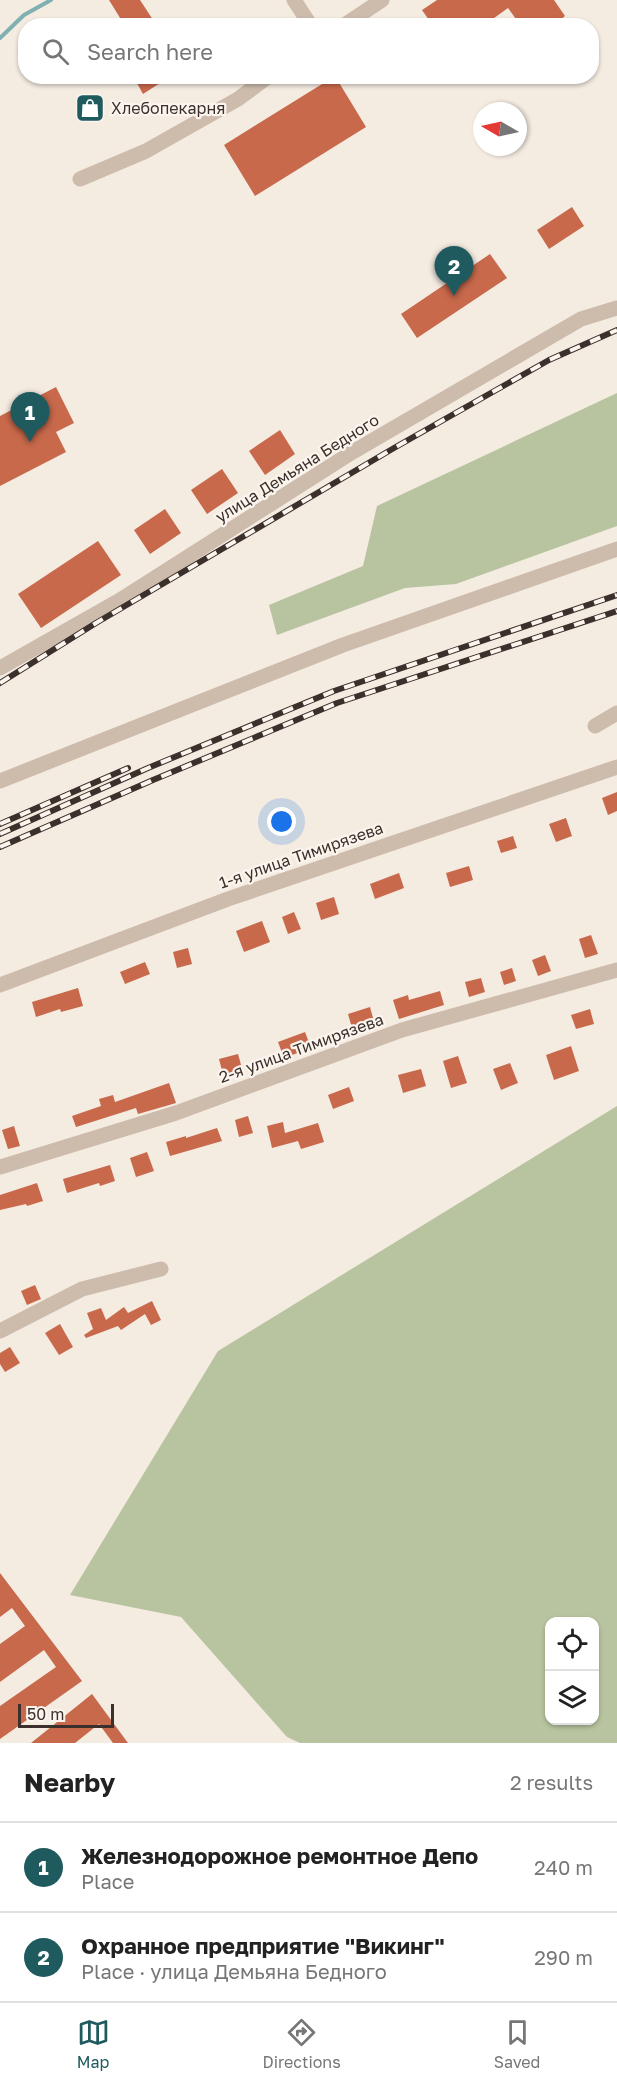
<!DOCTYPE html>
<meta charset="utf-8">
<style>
:root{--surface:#fff;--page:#f2f2f2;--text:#222;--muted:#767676;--line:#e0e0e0;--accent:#1f5a5e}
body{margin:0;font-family:"Golos Text",sans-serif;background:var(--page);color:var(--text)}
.controls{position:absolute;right:18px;bottom:18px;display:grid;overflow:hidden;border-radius:12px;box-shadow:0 2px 4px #0004}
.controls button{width:54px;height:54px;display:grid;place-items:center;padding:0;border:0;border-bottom:2px solid var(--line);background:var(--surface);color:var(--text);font:30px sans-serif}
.compass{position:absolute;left:473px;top:102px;width:54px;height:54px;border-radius:50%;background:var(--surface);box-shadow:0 2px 4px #0004;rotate:279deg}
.scale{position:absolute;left:18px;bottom:15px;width:96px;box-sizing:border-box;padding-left:6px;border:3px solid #3b302b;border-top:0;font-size:16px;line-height:21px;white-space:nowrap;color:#3b302b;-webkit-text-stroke:4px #fbf5ee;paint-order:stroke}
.you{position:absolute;left:282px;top:822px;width:21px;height:21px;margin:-15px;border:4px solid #fff;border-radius:50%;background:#1a73e8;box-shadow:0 0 0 9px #1a73e833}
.badge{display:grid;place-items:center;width:39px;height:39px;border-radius:50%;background:var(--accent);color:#fff;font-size:20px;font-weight:700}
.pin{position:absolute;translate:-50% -50px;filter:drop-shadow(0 2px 3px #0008)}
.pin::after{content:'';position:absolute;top:32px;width:21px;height:18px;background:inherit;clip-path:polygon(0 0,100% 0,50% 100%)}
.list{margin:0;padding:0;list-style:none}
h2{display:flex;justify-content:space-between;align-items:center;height:78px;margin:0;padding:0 24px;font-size:26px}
h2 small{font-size:20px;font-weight:400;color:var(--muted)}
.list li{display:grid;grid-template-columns:39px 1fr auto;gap:18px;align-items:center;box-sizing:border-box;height:90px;padding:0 24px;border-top:2px solid var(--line)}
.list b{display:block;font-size:22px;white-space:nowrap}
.list p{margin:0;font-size:20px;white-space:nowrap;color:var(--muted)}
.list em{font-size:20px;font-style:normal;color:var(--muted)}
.icon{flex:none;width:33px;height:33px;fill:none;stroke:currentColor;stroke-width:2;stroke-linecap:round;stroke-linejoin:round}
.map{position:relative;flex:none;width:617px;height:1743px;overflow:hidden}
.search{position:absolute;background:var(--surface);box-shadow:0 2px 4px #0004;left:18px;right:18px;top:18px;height:66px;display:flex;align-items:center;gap:15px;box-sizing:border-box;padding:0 21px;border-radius:24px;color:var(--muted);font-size:22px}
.sheet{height:258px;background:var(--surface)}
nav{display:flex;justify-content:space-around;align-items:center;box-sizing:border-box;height:84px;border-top:2px solid var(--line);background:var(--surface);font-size:16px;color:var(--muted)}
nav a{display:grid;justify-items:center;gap:3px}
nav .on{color:var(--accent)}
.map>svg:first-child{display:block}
</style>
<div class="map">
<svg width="617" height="1743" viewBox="0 0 617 1743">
<rect width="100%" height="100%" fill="#f4ebe1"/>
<g fill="#b8c4a0" fill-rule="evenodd">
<path d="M617,393v133l-161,58 -51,4 -128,47 -8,-30 94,-39 14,-60z"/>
<path d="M617,1106v637h-317l-13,-6 -106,-120 -111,-22 148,-244zM550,1622h44v98h-44z"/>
</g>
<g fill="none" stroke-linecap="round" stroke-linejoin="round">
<path stroke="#7fb0b2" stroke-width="4" d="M0,38l24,-23 27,-15"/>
</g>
<g fill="#c8694b">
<path d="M109,0h31l17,26h-32z"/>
<path d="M437,0h117l11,16 -12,10h-32l-13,-18 -25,18h-50l-11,-16z"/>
<path d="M133,76h38l-28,18z"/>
<path d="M335,76l31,51 -111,69 -31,-51z"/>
<path d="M572,207l12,19 -35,23 -12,-19z"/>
<path d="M490,254l17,24 -90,60 -16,-24z"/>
<path d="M56,387l18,36 -18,9 10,20 -66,34v-70z"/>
<path d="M280,430l15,24 -30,21 -16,-24z"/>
<path d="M222,469l16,24 -31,21 -16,-24z"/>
<path d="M165,509l16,24 -31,21 -16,-24z"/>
<path d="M98,541l23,34 -80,53 -23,-34z"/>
<path d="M617,792v19l-9,4 -6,-17z"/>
<path d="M566,818l6,18 -16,6 -7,-18z"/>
<path d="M513,836l4,12 -16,5 -4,-12z"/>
<path d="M469,866l4,14 -23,7 -4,-14z"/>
<path d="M399,873l5,15 -29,11 -5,-15z"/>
<path d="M334,897l5,17 -18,6 -5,-17z"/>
<path d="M294,912l7,17 -13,5 -6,-17z"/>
<path d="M262,921l8,21 -26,10 -8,-21z"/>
<path d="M591,935l7,19 -13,4 -6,-19z"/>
<path d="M188,948l4,16 -15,4 -4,-16z"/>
<path d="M545,955l6,16 -13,5 -6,-16z"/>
<path d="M145,962l5,12 -25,10 -5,-12z"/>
<path d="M512,968l4,13 -12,4 -4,-13z"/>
<path d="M481,978l4,14 -16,5 -4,-15z"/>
<path d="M78,988l5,18 -22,6 -1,-3 -24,8 -4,-15z"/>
<path d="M440,991l4,14 -45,14 -6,-19 15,-5 1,5z"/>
<path d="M370,1007l6,22 -22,6 -6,-21z"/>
<path d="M590,1009l4,15 -18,5 -5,-14z"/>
<path d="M305,1032l6,16 -27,10 -6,-16z"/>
<path d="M571,1046l8,25 -25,9 -8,-25z"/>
<path d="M238,1054l5,18 -19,6 -5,-19z"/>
<path d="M458,1056l9,27 -16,5 -8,-27z"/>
<path d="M510,1063l8,20 -17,7 -8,-21z"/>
<path d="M421,1069l5,17 -23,7 -5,-18z"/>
<path d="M169,1083l7,20 -38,11 -2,-6 -60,19 -4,-11 29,-10 -2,-7 14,-4 2,7z"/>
<path d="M349,1087l5,14 -21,8 -5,-14z"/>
<path d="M248,1116l5,17 -14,4 -4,-17z"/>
<path d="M283,1122l2,11 33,-10 6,19 -23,7 -3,-8 -26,7 -5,-22z"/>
<path d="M14,1126l6,20 -12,3 -6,-19z"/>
<path d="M217,1128l5,13 -52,15 -4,-14 20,-6v2z"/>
<path d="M147,1152l7,19 -18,6 -6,-19z"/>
<path d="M110,1165l5,16 -15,5 -1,-3 -32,10 -4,-14z"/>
<path d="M37,1183l6,18 -16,5 -1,-2 -26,6v-15z"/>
<path d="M35,1285l6,14 -14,6 -6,-14z"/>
<path d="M152,1301l9,19 -10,5 -6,-11 -24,16 -3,-4 -32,12 -2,-3 9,-6 -6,-16 14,-5 5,12 18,-13 4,6z"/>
<path d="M60,1324l13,23 -14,8 -14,-22z"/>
<path d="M10,1347l10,16 -15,9 -5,-8v-11z"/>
<path d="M0,1573l82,108 -82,58v-33l56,-39 -12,-17 -44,32v-38l25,-18 -13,-18 -12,9z"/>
<path d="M92,1694l36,49h-15l-14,-19 -24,19h-44z"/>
</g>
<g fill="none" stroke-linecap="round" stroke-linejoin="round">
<g stroke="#cdbbac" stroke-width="15">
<path d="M294,0l17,26"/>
<path d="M343,26l39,-26"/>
<path d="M80,179l66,-28 92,-52 31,-23"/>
<path d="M0,668l120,-68 231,-147 230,-134 36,-11"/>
<path d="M595,726l22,-13"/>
<path d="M0,781l343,-136 274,-96"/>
<path d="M0,985l228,-86 389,-132"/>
<path d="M0,1167l176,-54 226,-83 215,-60"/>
<path d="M0,1331l82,-42 79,-20"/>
</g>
<g stroke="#3b302b" stroke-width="6">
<g id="rail">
<path d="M0,683l96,-60 298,-175 155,-88 68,-30"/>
<path d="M0,824l128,-56"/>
<path d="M0,834l148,-66 186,-77 283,-96"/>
<path d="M0,847l153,-67 184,-77 280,-92"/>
</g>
</g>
<use href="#rail" stroke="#fbf5ee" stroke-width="4" stroke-dasharray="11" stroke-linecap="butt"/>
</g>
<defs>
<g id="shop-square" transform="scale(1.5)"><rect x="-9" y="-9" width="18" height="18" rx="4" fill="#1f5a5e" stroke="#fbf5ee"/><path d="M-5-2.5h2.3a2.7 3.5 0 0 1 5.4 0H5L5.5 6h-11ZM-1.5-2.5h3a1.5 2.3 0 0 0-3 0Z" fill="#fff"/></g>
</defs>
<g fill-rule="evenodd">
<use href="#shop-square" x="90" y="108"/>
</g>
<g text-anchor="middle" stroke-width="4.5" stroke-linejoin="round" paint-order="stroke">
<g font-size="16" fill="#3b302b" stroke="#fbf5ee" text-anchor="start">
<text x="111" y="114">Хлебопекарня</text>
</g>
<g font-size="16" fill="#3b302b" stroke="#fbf5ee">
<text transform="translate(297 468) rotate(-32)" y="6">улица Демьяна Бедного</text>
<text transform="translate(301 855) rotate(-19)" y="6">1-я улица Тимирязева</text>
<text transform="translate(301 1048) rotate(-20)" y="6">2-я улица Тимирязева</text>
</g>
</g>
</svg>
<div class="controls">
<button><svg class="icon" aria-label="locate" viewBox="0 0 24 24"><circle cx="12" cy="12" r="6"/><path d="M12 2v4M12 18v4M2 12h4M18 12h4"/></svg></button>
<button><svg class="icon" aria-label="layers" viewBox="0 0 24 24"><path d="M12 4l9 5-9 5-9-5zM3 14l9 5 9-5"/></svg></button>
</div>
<svg class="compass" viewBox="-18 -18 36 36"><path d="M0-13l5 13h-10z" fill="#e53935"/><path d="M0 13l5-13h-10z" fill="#767676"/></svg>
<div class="scale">50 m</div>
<div class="you"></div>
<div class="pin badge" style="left:30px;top:442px">1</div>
<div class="pin badge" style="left:454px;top:296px">2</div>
<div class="search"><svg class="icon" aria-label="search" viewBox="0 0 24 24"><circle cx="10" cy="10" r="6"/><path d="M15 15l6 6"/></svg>Search here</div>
</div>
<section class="sheet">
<h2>Nearby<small>2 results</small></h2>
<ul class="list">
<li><span class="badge">1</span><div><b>Железнодорожное ремонтное Депо</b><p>Place</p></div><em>240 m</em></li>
<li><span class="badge">2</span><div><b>Охранное предприятие &quot;Викинг&quot;</b><p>Place · улица Демьяна Бедного</p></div><em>290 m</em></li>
</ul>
</section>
<nav>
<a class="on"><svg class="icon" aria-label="map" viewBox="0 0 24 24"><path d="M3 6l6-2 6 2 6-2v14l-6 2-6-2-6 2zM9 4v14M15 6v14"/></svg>Map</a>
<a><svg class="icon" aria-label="directions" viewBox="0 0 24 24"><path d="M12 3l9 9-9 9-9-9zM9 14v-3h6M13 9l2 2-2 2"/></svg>Directions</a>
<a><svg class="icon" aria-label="saved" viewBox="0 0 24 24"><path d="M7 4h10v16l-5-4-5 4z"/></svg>Saved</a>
</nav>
